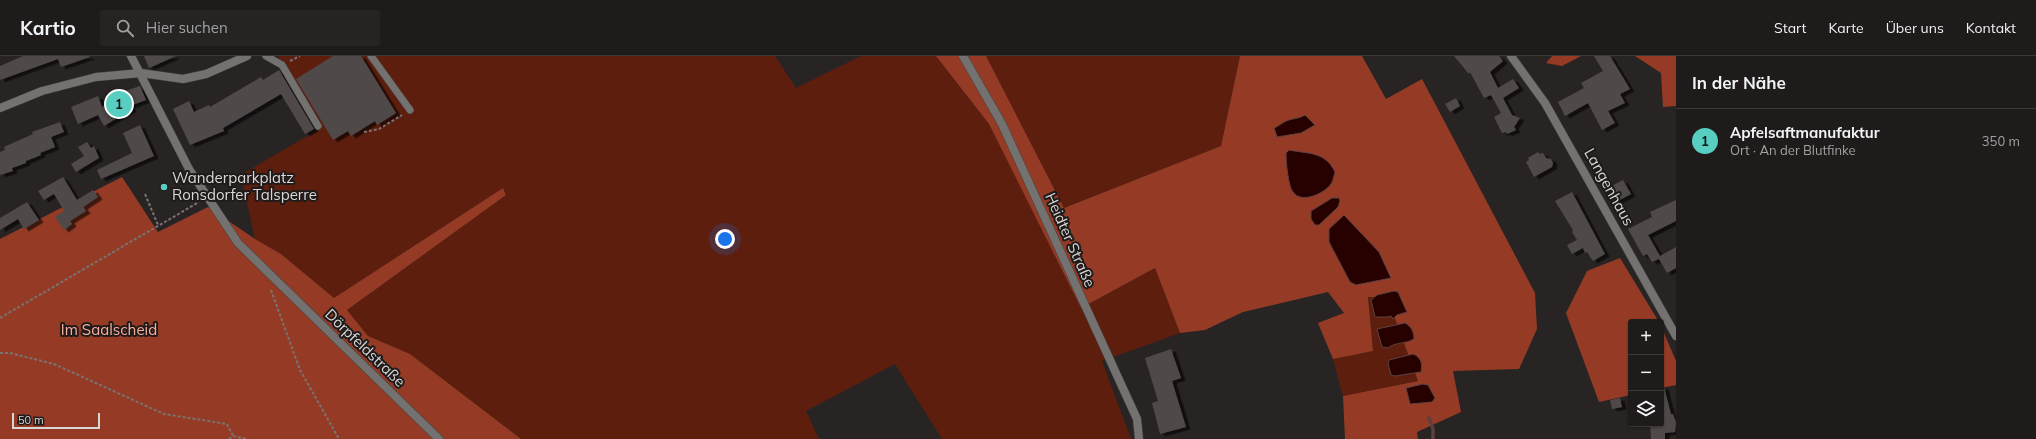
<!DOCTYPE html>
<html lang="de">
<meta charset="utf-8">
<style>
:root{--surface:#1e1b1a;--page:#262423;--text:#f1f3f6;--muted:#a1a1a2;--line:#3c3939;--accent:#58cec1}
body{margin:0;font-family:Mulish,sans-serif;background:var(--page);color:var(--text)}
.controls{position:absolute;right:12px;bottom:12px;display:grid;overflow:hidden;border-radius:4px;box-shadow:0 1px 3px #0004}
.controls button{width:36px;height:36px;display:grid;place-items:center;padding:0;border:0;border-bottom:1px solid var(--line);background:var(--surface);color:var(--text);font:20px sans-serif}
.scale{position:absolute;left:12px;bottom:10px;width:88px;box-sizing:border-box;padding-left:4px;border:2px solid #dad8d7;border-top:0;font-size:11px;line-height:14px;white-space:nowrap;color:#dad8d7;-webkit-text-stroke:3px #1e1b1a;paint-order:stroke}
.you{position:absolute;left:725px;top:183px;width:14px;height:14px;margin:-10px;border:3px solid #fff;border-radius:50%;background:#1a73e8;box-shadow:0 0 0 6px #1a73e833}
.badge{display:grid;place-items:center;width:26px;height:26px;border-radius:50%;background:var(--accent);color:#111;font-size:13px;font-weight:700}
.pin{position:absolute;translate:-50% -50%;border:2px solid #fff;box-shadow:0 1px 4px #0006}
.list{margin:0;padding:0;list-style:none}
h2{display:flex;justify-content:space-between;align-items:center;height:52px;margin:0;padding:0 16px;font-size:17px}
h2 small{font-size:13px;font-weight:400;color:var(--muted)}
.list li{display:grid;grid-template-columns:26px 1fr auto;gap:12px;align-items:center;box-sizing:border-box;height:64px;padding:0 16px;border-top:1px solid var(--line)}
.list b{display:block;font-size:15px;white-space:nowrap}
.list p{margin:0;font-size:13px;white-space:nowrap;color:var(--muted)}
.list em{font-size:13px;font-style:normal;color:var(--muted)}
.icon{flex:none;width:22px;height:22px;fill:none;stroke:currentColor;stroke-width:2;stroke-linecap:round;stroke-linejoin:round}
.map{position:relative;flex:none;width:1676px;height:383px;overflow:hidden}
header{display:flex;align-items:center;gap:24px;box-sizing:border-box;height:56px;padding:0 20px;background:var(--surface);border-bottom:1px solid var(--line)}
header strong{font-size:19px}
nav{display:flex;gap:22px;margin-inline-start:auto;font-size:14px}
.search{width:280px;height:36px;background:var(--page);display:flex;align-items:center;gap:10px;box-sizing:border-box;padding:0 14px;border-radius:4px;color:var(--muted);font-size:15px}
main{display:flex}
aside{flex:1;background:var(--surface)}
.map>svg:first-child{display:block}
</style>
<header>
<strong>Kartio</strong>
<div class="search"><svg class="icon" aria-label="search" viewBox="0 0 24 24"><circle cx="10" cy="10" r="6"/><path d="M15 15l6 6"/></svg>Hier suchen</div>
<nav><a>Start</a><a>Karte</a><a>Über uns</a><a>Kontakt</a></nav>
</header>
<main>
<div class="map">
<svg width="1676" height="383" viewBox="0 0 1676 383">
<defs>
<filter id="shadow"><feDropShadow dx="4.5" dy="2.5" stdDeviation="0" flood-color="#0009"/></filter>
</defs>
<rect width="100%" height="100%" fill="#282423"/>
<g fill="#5e1e0e">
<path d="M278,0h497l21,32 65,-32h75l53,68 92,184 74,-40 25,65 -78,28 29,78h-189l-47,-75 -89,47 13,28h-298l-111,-85 -42,-18 -21,-26 159,-115 -3,-7 -169,110 -53,-44 -26,-15 -14,-64 80,-47z"/>
<path d="M986,0h254l-19,90 -157,62z"/>
<path d="M1368,241h19l31,84 -75,15 -10,-37 40,-8z"/>
</g>
<g fill="#953b25">
<path d="M936,0h50l78,152 157,-62 19,-90h122l24,43 36,-20 113,214 2,36 -18,40 -66,2 8,41 -44,20 1,7h-73l-2,-43 75,-15 -31,-84h-19l5,54 -40,8 -15,-36 26,-10 -16,-21 -85,20 -38,18 -25,3 -25,-65 -74,40 -92,-184z"/>
<path d="M1552,0h29l-19,10 -16,-3z"/>
<path d="M1635,0h41v50l-13,1 -2,-34z"/>
<path d="M122,121l36,55 50,-25 47,32 26,15 53,44 169,-110 3,7 -159,115 21,26 42,18 111,85h-521v-200z"/>
<path d="M1620,202l39,64h-28v73l-32,7 -33,-89 21,-42z"/>
<path d="M1661,270l15,35v24l-15,3z"/>
</g>
<g fill="#270000" stroke="#5d4140">
<path d="M1305,59l10,10 -14,8 -24,4 -3,-9c5,-2 8,-5 12,-7 7,-3 13,-2 19,-6z"/>
<path d="M1289,94c19,4 36,1 46,22 -1,4 -2,9 -4,12 -7,10 -30,20 -38,8 -5,-6 -7,-31 -7,-39z"/>
<path d="M1332,142h7l1,3 -2,6 -19,18h-4l-4,-6v-8z"/>
<path d="M1344,159l35,37 12,26 -35,7 -6,-3 -21,-40v-13z"/>
<path d="M1394,235l4,1 9,20 -10,3 -4,4 -2,-3 -3,1h-13l-4,-17 6,-5z"/>
<path d="M1405,267c6,3 9,9 9,16 -8,5 -19,3 -26,9l-6,-1 -5,-18z"/>
<path d="M1413,298c8,3 10,10 8,18l-26,4 -4,-1 -3,-12 1,-3z"/>
<path d="M1423,328l5,1 7,13 -3,4 -22,2 -4,-16z"/>
</g>
<g fill="none" stroke-linecap="round" stroke-linejoin="round">
<path stroke="#5d4140" stroke-width="3.5" d="M1429,362l4,11v10"/>
</g>
<g fill="#4f4a49" filter="url(#shadow)">
<path d="M23,0h66l1,1 -29,10 -3,-8 -58,21v-14z"/>
<path d="M144,0h32l-27,12z"/>
<path d="M333,0h28l35,57 -19,12 -2,-4 -24,15 -3,-5 -15,9 -37,-61z"/>
<path d="M1454,0h45l4,5 -13,11 8,16 15,-9 6,9 -16,10 9,17 8,3 -6,9 2,3 -9,4 -1,-2 -4,1 -8,-16 7,-4 -10,-18 -7,3 -14,-26 -1,2z"/>
<path d="M1594,0h16l20,33 -10,5 5,9 -17,8 7,12 -13,7 -14,-27 -23,13 -7,-14 26,-14 -3,-5 22,-12z"/>
<path d="M279,14l35,59 -9,5 -24,-40 -58,34 1,3 -34,14 -17,-36 16,-8 5,11 15,-7 1,2 51,-30 2,3z"/>
<path d="M140,30l6,14 -16,6 2,3 -28,17 -6,-11 -20,9 -7,-17 27,-11 4,11 21,-13 -1,-2z"/>
<path d="M1456,42l4,8 -10,6 -5,-8z"/>
<path d="M60,66l4,10 -13,5 4,10 -15,6 1,2 -15,6v2l-14,5 1,3 -13,4v-23l5,-2 -1,-3 29,-13 -1,-2z"/>
<path d="M140,69l14,31 -53,23 -4,-9 35,-17 -9,-20z"/>
<path d="M87,86l4,6 3,-2 5,12 -23,14 -5,-8 13,-8 -6,-9z"/>
<path d="M1538,96l2,2 3,-1 3,5 5,1 2,4 -1,4 -18,10 -8,-15 3,-2 -1,-2z"/>
<path d="M63,121l14,23 16,-10 5,7 -15,10 3,4 -16,10 2,3 -8,6 -9,-13 9,-6 -10,-17 -10,6 -6,-9z"/>
<path d="M1623,124l8,14 -15,8 -8,-14z"/>
<path d="M1572,136l33,62 -12,7 -6,-9 -2,1 -2,-5 -11,6 -5,-9 10,-5 -5,-8 1,-2 -18,-29z"/>
<path d="M1676,144v21l-28,14 12,21 16,-9v21l-9,5 -8,-14 -7,3 -5,-8 -4,2 -15,-27 24,-12 -2,-5z"/>
<path d="M27,146l12,18 -15,9 -6,-10 -18,11v-12z"/>
<path d="M1171,293l10,29 -9,3 14,46 -26,7 -8,-31 6,-2 -13,-43z"/>
<path d="M1664,331l7,27h2l3,8 -1,10 -10,1v6h-14l-1,-15h11v-36z"/>
<path d="M1620,342l2,9 -10,2 -2,-9z"/>
</g>
<g fill="none" stroke-linecap="round" stroke-linejoin="round">
<g stroke="#444140" stroke-width="8">
<g id="service">
<path d="M266,0l16,9 36,61"/>
<path d="M371,0l39,54"/>
</g>
</g>
<g stroke="#444140" stroke-width="9">
<g id="minor">
<path d="M131,0l58,113 49,74 201,196"/>
<path d="M963,0l39,68 135,295 2,20"/>
<path d="M0,52l42,-17 54,-14 45,-4 42,6 23,-5 41,-18"/>
</g>
</g>
<g stroke="#444140" stroke-width="9">
<path id="tertiary" d="M1511,0l34,47 131,233"/>
</g>
<g stroke="#787473" stroke-width="2" stroke-dasharray="3 2" stroke-linecap="butt">
<path d="M290,5l10,-5"/>
<path d="M364,76l15,-3 23,-14"/>
<path d="M145,138l13,31"/>
<path d="M271,234l29,80 39,69"/>
<path d="M0,262l199,-116"/>
<path d="M0,297h10l44,11 110,50 63,10 6,12"/>
<path d="M229,383l4,-3 14,3"/>
</g>
<use href="#service" stroke="#747171" stroke-width="7"/>
<use href="#minor" stroke="#747171" stroke-width="8"/>
<use href="#tertiary" stroke="#747171" stroke-width="8"/>
</g>
<circle fill="#58cec1" stroke="#1e1b1a" stroke-width="1.5" cx="164" cy="131" r="4"/>
<g text-anchor="middle" stroke-width="4" stroke-linejoin="round" paint-order="stroke">
<g font-size="15" fill="#dad8d7" stroke="#1e1b1a" text-anchor="start">
<text x="172" y="127">Wanderparkplatz<tspan x="172" dy="17">Ronsdorfer Talsperre</tspan></text>
</g>
<g font-size="15" fill="#dad8d7" stroke="#1e1b1a">
<text transform="translate(1609 131) rotate(61)" y="5">Langenhaus</text>
<text transform="translate(1070 184) rotate(66)" y="5">Heidter Straße</text>
<text transform="translate(365 292) rotate(44)" y="5">Dörpfeldstraße</text>
</g>
<g font-size="15" fill="#faae9b" stroke="#1e1b1a">
<text x="109" y="279">Im Saalscheid</text>
</g>
</g>
</svg>
<div class="controls">
<button>+</button>
<button>−</button>
<button><svg class="icon" aria-label="layers" viewBox="0 0 24 24"><path d="M12 4l9 5-9 5-9-5zM3 14l9 5 9-5"/></svg></button>
</div>
<div class="scale">50 m</div>
<div class="you"></div>
<div class="pin badge" style="left:119px;top:48px">1</div>
</div>
<aside>
<h2>In der Nähe<small></small></h2>
<ul class="list">
<li><span class="badge">1</span><div><b>Apfelsaftmanufaktur</b><p>Ort · An der Blutfinke</p></div><em>350 m</em></li>
</ul>
</aside>
</main>
